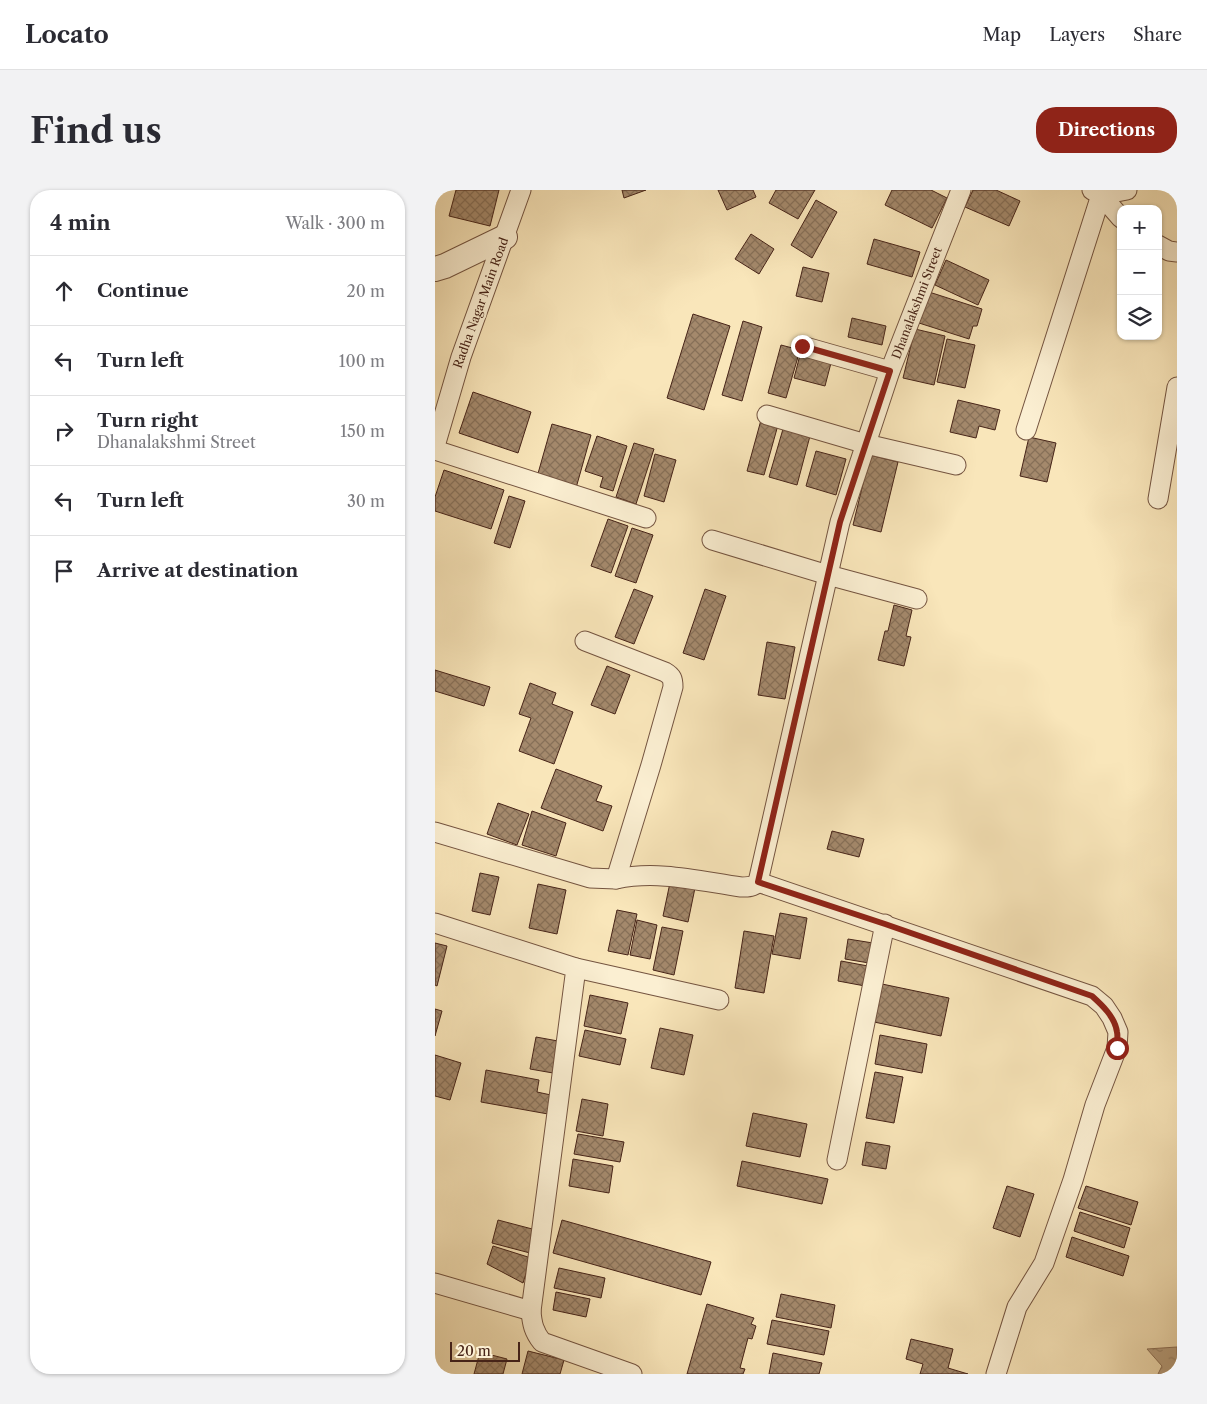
<!DOCTYPE html>
<meta charset="utf-8">
<style>
:root{--surface:#fff;--page:#f2f2f3;--text:#2b2b33;--muted:#7c7c81;--line:#e1e1e2;--accent:#8f2418}
body{margin:0;font-family:"Libre Caslon Text",serif;background:var(--page);color:var(--text)}
.controls{position:absolute;right:15px;top:15px;display:grid;overflow:hidden;border-radius:10px;box-shadow:0 1px 4px #0004}
.controls button{width:45px;height:45px;display:grid;place-items:center;padding:0;border:0;border-bottom:1px solid var(--line);background:var(--surface);color:var(--text);font:25px sans-serif}
.scale{position:absolute;left:15px;bottom:12px;width:70px;box-sizing:border-box;padding-left:5px;border:2px solid #472418;border-top:0;font-size:14px;line-height:18px;white-space:nowrap;color:#472418;-webkit-text-stroke:4px #fbefd2;paint-order:stroke}
.stop{position:absolute;width:15px;height:15px;margin:-11px;border:4px solid #8f2418;border-radius:50%;background:#fff}
.stop.end{background:#8f2418;border-color:#fff;box-shadow:0 1px 5px #0008}
.list{margin:0;padding:0;list-style:none}
h2{display:flex;justify-content:space-between;align-items:center;height:65px;margin:0;padding:0 20px;font-size:21px}
h2 small{font-size:16px;font-weight:400;color:var(--muted)}
.list li{display:grid;grid-template-columns:32px 1fr auto;gap:15px;align-items:center;box-sizing:border-box;height:70px;padding:0 20px;border-top:1px solid var(--line)}
.list b{display:block;font-size:19px;white-space:nowrap}
.list p{margin:0;font-size:16px;white-space:nowrap;color:var(--muted)}
.list em{font-size:16px;font-style:normal;color:var(--muted)}
.icon{flex:none;width:28px;height:28px;fill:none;stroke:currentColor;stroke-width:2;stroke-linecap:round;stroke-linejoin:round}
.map{position:relative;flex:none;width:742px;height:1184px;overflow:hidden;border-radius:20px}
header{display:flex;align-items:center;gap:30px;box-sizing:border-box;height:70px;padding:0 25px;background:var(--surface);border-bottom:1px solid var(--line)}
header strong{font-size:24px}
nav{display:flex;gap:28px;margin-inline-start:auto;font-size:18px}
.intro{display:flex;align-items:center;justify-content:space-between;box-sizing:border-box;height:120px;padding:0 30px}
h1{margin:0;font-size:35px}
.button{padding:12px 22px;border-radius:20px;background:var(--accent);color:#fff;font-size:18px;font-weight:700}
main{display:flex;gap:30px;padding:0 30px}
aside{flex:1;background:var(--surface);border-radius:20px;box-shadow:0 1px 4px #0004}
.map>svg:first-child{display:block}
</style>
<header>
<strong>Locato</strong>
<nav><a>Map</a><a>Layers</a><a>Share</a></nav>
</header>
<div class="intro"><h1>Find us</h1><a class="button">Directions</a></div>
<main>
<aside>
<h2>4 min<small>Walk · 300 m</small></h2>
<ul class="list">
<li><svg class="icon" aria-label="ahead" viewBox="0 0 24 24"><path d="M12 20V5M6 11l6-6 6 6"/></svg><div><b>Continue</b></div><em>20 m</em></li>
<li><svg class="icon" aria-label="left" viewBox="0 0 24 24"><path d="M17 20v-9H6M10 6l-5 5 5 5"/></svg><div><b>Turn left</b></div><em>100 m</em></li>
<li><svg class="icon" aria-label="right" viewBox="0 0 24 24"><path d="M7 20v-9h11M14 6l5 5-5 5"/></svg><div><b>Turn right</b><p>Dhanalakshmi Street</p></div><em>150 m</em></li>
<li><svg class="icon" aria-label="left" viewBox="0 0 24 24"><path d="M17 20v-9H6M10 6l-5 5 5 5"/></svg><div><b>Turn left</b></div><em>30 m</em></li>
<li><svg class="icon" aria-label="arrive" viewBox="0 0 24 24"><path d="M6 21V4h12l-3 4 3 4H6"/></svg><div><b>Arrive at destination</b></div></li>
</ul>
</aside>
<div class="map">
<svg width="742" height="1184" viewBox="0 0 742 1184">
<defs>
<pattern id="water-ripples" width="26" height="14" patternUnits="userSpaceOnUse" patternTransform="scale(1.25)"><rect width="26" height="14" fill="#bca483"/><path d="M2 4q2-2 4 0t4 0M15 11q2-2 4 0t4 0" fill="none" stroke="#9b856a"/></pattern>
<pattern id="building-cross-hatch" width="8" height="8" patternUnits="userSpaceOnUse" patternTransform="scale(1.25)"><rect width="8" height="8" fill="#a4896c"/><path d="M0 0l8 8M0 8l8-8" fill="none" stroke="#877058"/></pattern>
</defs>
<rect width="100%" height="100%" fill="#f9e6ba"/>
<filter id="stains"><feTurbulence type="fractalNoise" baseFrequency=".004" numOctaves="4"/><feColorMatrix values="0 0 0 0 .2 0 0 0 0 .09 0 0 0 0 .02 0 0 0 .5 -.17"/></filter>
<radialGradient id="worn" r=".72"><stop offset=".6" stop-color="#630" stop-opacity="0"/><stop offset="1" stop-color="#630" stop-opacity=".3"/></radialGradient>
<path fill="url(#water-ripples)" stroke="#8d7158" d="M742,1157v27h-19l4,-8 -15,-17z"/>
<g fill="url(#building-cross-hatch)" stroke="#472418">
<path d="M21,0h43l-9,36 -41,-10z"/>
<path d="M187,0h24l-22,8z"/>
<path d="M283,0h35l3,7 -29,13z"/>
<path d="M341,0h39l-17,29 -29,-16z"/>
<path d="M457,0h39l16,8 -15,30 -47,-23z"/>
<path d="M538,0h23l24,11 -11,25 -44,-19z"/>
<path d="M381,10l21,12 -25,46 -21,-13z"/>
<path d="M316,44l23,15 -15,25 -24,-15z"/>
<path d="M439,49l46,13 -8,25 -45,-13z"/>
<path d="M511,70l43,20 -11,25 -43,-20z"/>
<path d="M368,77l26,6 -7,29 -26,-6z"/>
<path d="M494,102l53,17 -5,17h-4l-4,13 -50,-16z"/>
<path d="M258,124l37,12 -26,84 -37,-12z"/>
<path d="M417,128l34,8 -4,19 -34,-8z"/>
<path d="M308,131l19,6 -20,74 -20,-6z"/>
<path d="M480,139l30,7 -11,49 -31,-7z"/>
<path d="M512,149l28,6 -10,43 -28,-6z"/>
<path d="M346,155l19,5 -14,48 -18,-5z"/>
<path d="M365,165l31,8 -6,23 -31,-8z"/>
<path d="M38,202l58,20 -13,41 -59,-20z"/>
<path d="M523,210l42,10 -5,20 -16,-4 -3,12 -26,-6z"/>
<path d="M326,230l17,5 -14,50 -17,-4z"/>
<path d="M117,234l39,11 -15,53 -39,-11z"/>
<path d="M348,239l27,7 -13,49 -28,-8z"/>
<path d="M162,246l30,10 -14,45 -13,-4 3,-10 -18,-6z"/>
<path d="M594,247l27,6 -9,39 -27,-6z"/>
<path d="M199,253l20,6 -18,55 -20,-7z"/>
<path d="M381,261l30,8 -10,36 -30,-9z"/>
<path d="M220,264l21,6 -12,42 -20,-6z"/>
<path d="M435,265l28,7 -17,70 -28,-7z"/>
<path d="M9,280l60,20 -13,39 -56,-18v-14z"/>
<path d="M74,306l16,5 -15,47 -16,-5z"/>
<path d="M173,329l20,7 -17,47 -20,-7z"/>
<path d="M197,338l21,7 -17,48 -21,-7z"/>
<path d="M199,399l19,7 -19,48 -19,-7z"/>
<path d="M270,399l21,7 -22,64 -21,-7z"/>
<path d="M459,415l18,5 -6,26 5,1 -7,29 -26,-6 7,-29h3z"/>
<path d="M332,452l28,5 -10,52 -27,-4z"/>
<path d="M172,476l23,9 -15,39 -24,-9z"/>
<path d="M0,480l55,17 -6,19 -49,-15z"/>
<path d="M95,493l26,10 -4,11 21,8 -19,52 -35,-13 12,-33 -12,-4z"/>
<path d="M121,579l46,17 -6,15 16,5 -9,25 -62,-23z"/>
<path d="M63,613l31,11 -12,31 -30,-11z"/>
<path d="M97,621l34,12 -10,33 -34,-11z"/>
<path d="M397,641l32,8 -5,18 -32,-8z"/>
<path d="M45,683l19,4 -9,38 -18,-4z"/>
<path d="M236,688l25,5 -8,39 -25,-6z"/>
<path d="M103,694l28,6 -9,44 -28,-6z"/>
<path d="M182,720l20,4 -9,41 -20,-4z"/>
<path d="M345,723l27,5 -7,41 -28,-5z"/>
<path d="M202,730l20,5 -7,34 -20,-4z"/>
<path d="M227,737l21,4 -9,44 -21,-5z"/>
<path d="M309,741l30,5 -10,57 -29,-5z"/>
<path d="M413,749l25,4 -4,20 -24,-4z"/>
<path d="M0,753l12,3 -10,40 -2,-1z"/>
<path d="M406,771l27,5 -3,20 -27,-5z"/>
<path d="M447,794l67,14 -8,38 -67,-14z"/>
<path d="M155,805l38,8 -7,31 -37,-8z"/>
<path d="M0,819l7,2 -7,25z"/>
<path d="M225,838l33,7 -9,40 -33,-7z"/>
<path d="M150,840l41,9 -6,26 -41,-9z"/>
<path d="M445,845l47,9 -5,29 -47,-9z"/>
<path d="M101,847l22,4 -5,32 -23,-4z"/>
<path d="M0,865l26,8 -11,37 -15,-4z"/>
<path d="M51,880l53,10 -2,12 14,3 -3,19 -67,-12z"/>
<path d="M440,882l28,5 -9,46 -28,-5z"/>
<path d="M147,909l26,5 -5,32 -27,-5z"/>
<path d="M318,923l54,11 -7,33 -54,-11z"/>
<path d="M143,944l46,8 -4,20 -46,-8z"/>
<path d="M431,952l24,4 -4,23 -24,-4z"/>
<path d="M138,969l40,7 -4,27 -40,-7z"/>
<path d="M307,971l86,18 -6,25 -85,-18z"/>
<path d="M572,996l27,8 -14,43 -27,-9z"/>
<path d="M651,996l52,16 -7,23 -53,-17z"/>
<path d="M645,1022l50,16 -6,20 -50,-17z"/>
<path d="M63,1030l38,10 -6,23 -38,-10z"/>
<path d="M127,1030l149,42 -10,33 -148,-42z"/>
<path d="M637,1047l57,19 -6,20 -57,-19z"/>
<path d="M58,1056l38,12 -8,25 -36,-19z"/>
<path d="M124,1078l46,10 -4,20 -47,-10z"/>
<path d="M121,1102l34,7 -4,18 -33,-7z"/>
<path d="M346,1104l54,11 -4,23 -55,-11z"/>
<path d="M272,1114l47,14 -3,6 5,2 -4,13 -4,-1 -8,30 5,1 -2,5h-56z"/>
<path d="M337,1130l57,11 -5,24 -57,-11z"/>
<path d="M476,1149l42,10 -5,19 20,6h-48l3,-10 -17,-5z"/>
<path d="M93,1161l36,9 -4,14h-38z"/>
<path d="M45,1162l27,7 -4,15h-29z"/>
<path d="M338,1163l49,10 -3,11h-50z"/>
</g>
<g fill="none" stroke-linecap="round" stroke-linejoin="round">
<g stroke="#745440" stroke-width="21">
<g id="minor">
<path d="M686,28l-20,-23 26,-5"/>
<path d="M723,55l11,6 8,1"/>
<path d="M367,156l88,25"/>
<path d="M332,225l99,29 90,21"/>
<path d="M591,240l75,-235 -9,-5"/>
<path d="M0,256l26,-89 60,-167"/>
<path d="M0,260l211,68"/>
<path d="M723,309l19,-112"/>
<path d="M277,350l116,35 89,24"/>
<path d="M0,642l155,46 26,1 35,-114 22,-78c0,-8 -1,-11 -8,-15l-80,-31"/>
<path d="M181,689c42,-9 83,2 125,8 7,0 13,0 17,-5"/>
<path d="M323,692l334,114 12,10 8,12 6,14 -1,16 -22,57 -22,75 -29,83 -27,44 -21,67"/>
<path d="M323,692l82,-360 50,-151 71,-181"/>
<path d="M0,733l141,45 -45,343 -96,-28"/>
<path d="M141,778l143,32"/>
<path d="M402,970l48,-236"/>
<path d="M96,1121c1,13 3,21 11,31l90,32"/>
</g>
</g>
<g stroke="#745440" stroke-width="26">
<path id="tertiary" d="M0,79l10,-3 60,-29"/>
</g>
<use href="#minor" stroke="#fbefd2" stroke-width="19"/>
<use href="#tertiary" stroke="#fbefd2" stroke-width="24"/>
</g>
<g fill="none" stroke-linecap="round" stroke-linejoin="round">
<path stroke="#8f2418" stroke-width="6" d="M367,156l88,25 -50,151 -82,360 127,42 207,72c10,9 23,21 25,36 1,4 0,11 0,16"/>
</g>
<g text-anchor="middle" stroke-width="4.5" stroke-linejoin="round" paint-order="stroke">
<g font-size="12" fill="#472418" stroke="#fbefd2">
<text transform="translate(46 113) rotate(-70)" y="4">Radha Nagar Main Road</text>
<text transform="translate(482 113) rotate(-69)" y="4">Dhanalakshmi Street</text>
</g>
</g>
<rect width="100%" height="100%" filter="url(#stains)"/>
<rect width="100%" height="100%" fill="url(#worn)"/>
</svg>
<div class="controls">
<button>+</button>
<button>−</button>
<button><svg class="icon" aria-label="layers" viewBox="0 0 24 24"><path d="M12 4l9 5-9 5-9-5zM3 14l9 5 9-5"/></svg></button>
</div>
<div class="scale">20 m</div>
<div class="stop" style="left:682px;top:858px"></div>
<div class="stop end" style="left:367px;top:156px"></div>
</div>
</main>
